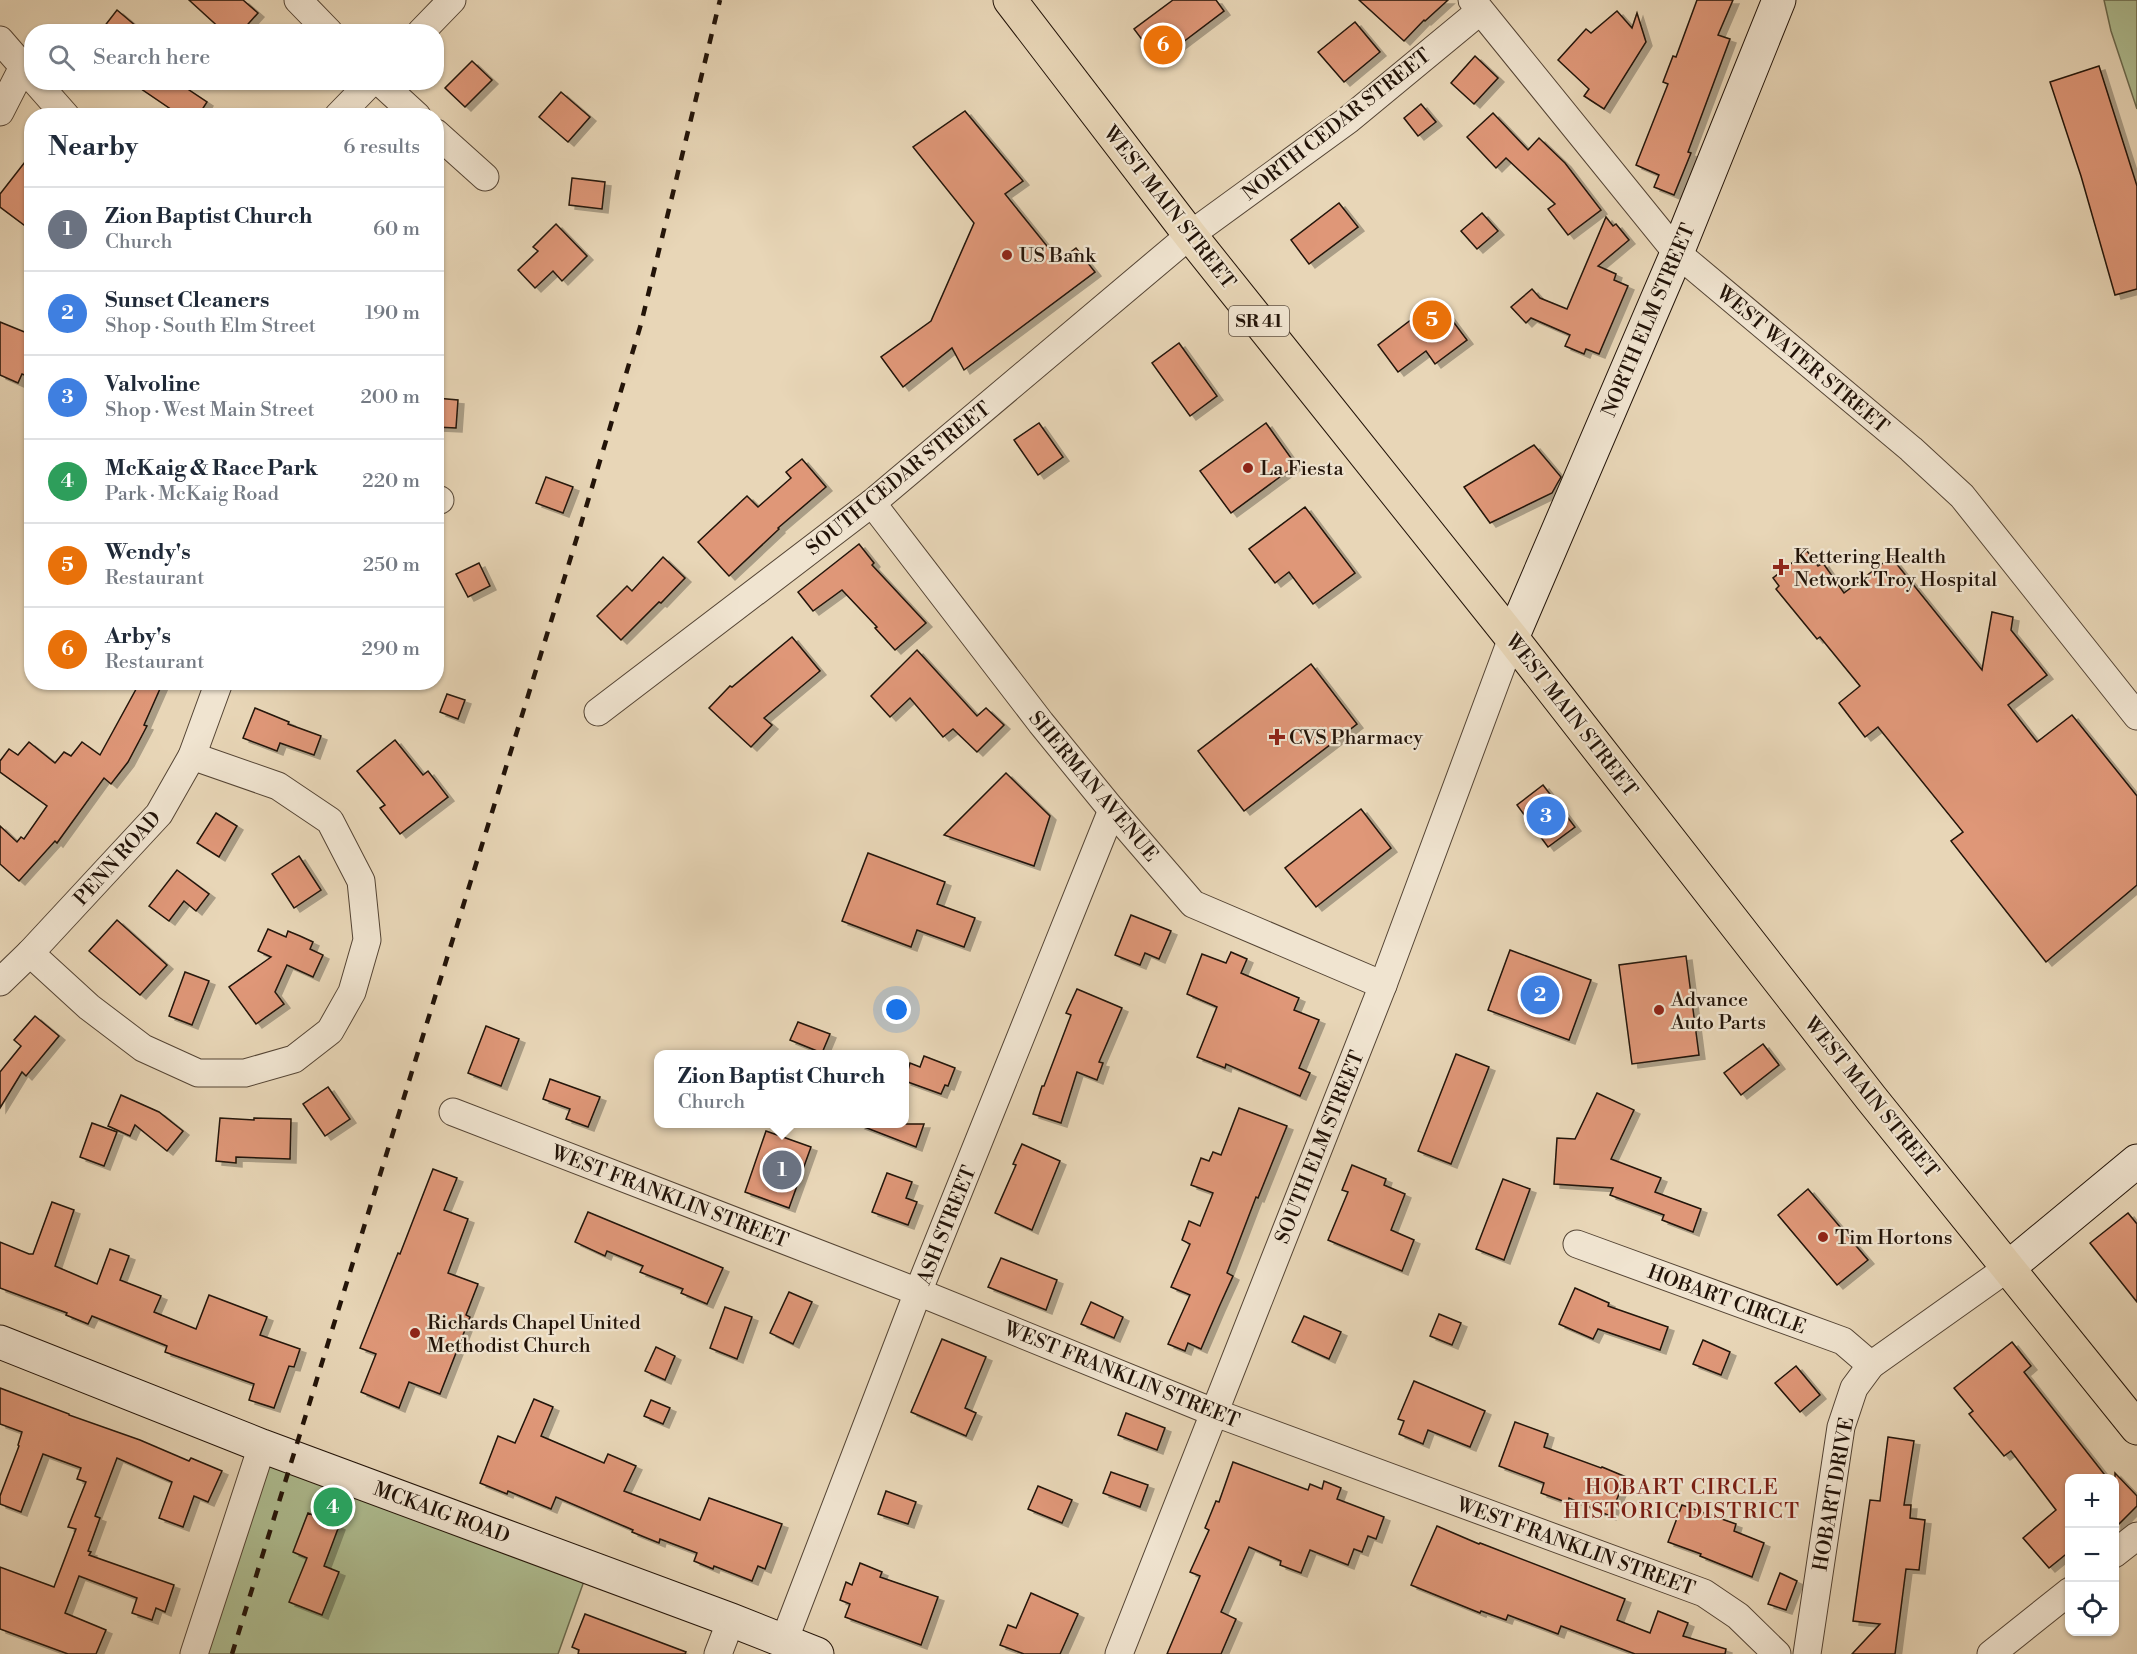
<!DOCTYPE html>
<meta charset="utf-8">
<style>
:root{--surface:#fff;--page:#f2f2f3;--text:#1f2937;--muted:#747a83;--line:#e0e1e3;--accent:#8f2418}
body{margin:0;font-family:"Libre Bodoni",serif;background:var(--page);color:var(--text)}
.controls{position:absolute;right:18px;bottom:18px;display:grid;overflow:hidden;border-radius:12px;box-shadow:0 2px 4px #0004}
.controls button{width:54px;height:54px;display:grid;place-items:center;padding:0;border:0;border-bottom:2px solid var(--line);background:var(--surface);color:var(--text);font:30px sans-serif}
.you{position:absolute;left:897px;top:1010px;width:21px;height:21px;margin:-15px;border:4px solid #fff;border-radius:50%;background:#1a73e8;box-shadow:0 0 0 9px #1a73e833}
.badge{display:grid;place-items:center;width:39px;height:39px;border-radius:50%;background:var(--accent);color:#fff;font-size:20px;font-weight:700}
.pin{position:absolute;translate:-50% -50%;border:3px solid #fff;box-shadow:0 2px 6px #0006}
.popup{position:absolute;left:654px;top:1050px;width:255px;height:78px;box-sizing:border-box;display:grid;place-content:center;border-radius:12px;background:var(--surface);filter:drop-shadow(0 2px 4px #0005);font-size:20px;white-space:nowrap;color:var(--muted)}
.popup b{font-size:22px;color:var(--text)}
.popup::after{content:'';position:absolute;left:50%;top:100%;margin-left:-12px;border:12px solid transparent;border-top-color:var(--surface)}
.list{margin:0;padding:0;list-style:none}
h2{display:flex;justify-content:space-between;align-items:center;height:78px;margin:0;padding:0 24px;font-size:26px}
h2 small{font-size:20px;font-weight:400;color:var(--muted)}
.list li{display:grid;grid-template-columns:39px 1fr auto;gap:18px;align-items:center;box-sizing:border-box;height:84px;padding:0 24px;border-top:2px solid var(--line)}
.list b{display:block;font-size:22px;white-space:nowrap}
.list p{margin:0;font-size:20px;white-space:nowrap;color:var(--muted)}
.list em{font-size:20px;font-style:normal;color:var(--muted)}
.icon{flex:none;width:33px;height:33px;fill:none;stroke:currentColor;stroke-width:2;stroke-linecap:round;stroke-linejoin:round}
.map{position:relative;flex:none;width:2137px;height:1654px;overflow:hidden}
.search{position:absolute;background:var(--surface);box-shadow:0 2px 4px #0004;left:24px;top:24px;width:420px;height:66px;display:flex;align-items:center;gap:15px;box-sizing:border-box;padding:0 21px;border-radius:24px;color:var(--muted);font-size:22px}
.panel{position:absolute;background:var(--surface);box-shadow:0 2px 4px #0004;left:24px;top:108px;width:420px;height:582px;border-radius:24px}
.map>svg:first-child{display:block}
</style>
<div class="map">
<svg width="2137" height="1654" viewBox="0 0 2137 1654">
<defs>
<filter id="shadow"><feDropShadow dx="6" dy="4" stdDeviation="0" flood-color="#0004"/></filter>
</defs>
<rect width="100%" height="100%" fill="#e8d6b7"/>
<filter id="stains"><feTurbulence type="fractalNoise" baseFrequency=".00333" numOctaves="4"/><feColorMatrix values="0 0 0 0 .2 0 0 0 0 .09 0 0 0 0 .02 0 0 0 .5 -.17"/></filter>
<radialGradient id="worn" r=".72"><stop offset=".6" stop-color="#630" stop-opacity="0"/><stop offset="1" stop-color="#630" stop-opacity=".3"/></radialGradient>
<g fill="#afbf93" stroke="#68694e" stroke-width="1.5">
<path d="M2104,0h33v109l-26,-78z"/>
<path d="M262,1446l327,121 -31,87h-366z"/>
</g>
<g fill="#df9778" stroke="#221308" stroke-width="1.5" filter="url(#shadow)">
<path d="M189,0h54l15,13 -17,19h-17z"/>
<path d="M1173,0h43l8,11 -66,50 -24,-32z"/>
<path d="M1359,0h89l-23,21 -1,-1 -20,21z"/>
<path d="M1697,0h36l-15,35 12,4 -42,113 3,1 -17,42 -20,-8 5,-12 -23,-10 32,-81 -5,-2 10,-26 3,1z"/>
<path d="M117,10l26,22h-43z"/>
<path d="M1617,11l15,17 5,-15 9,29 -42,67 -20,-13 5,-7 -31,-29 28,-31 5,4z"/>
<path d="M1355,22l25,30 -36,30 -26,-30z"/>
<path d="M1475,56l23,22 -24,26 -23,-21z"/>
<path d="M472,61l20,19 -27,27 -20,-19z"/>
<path d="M2099,66l38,120v103l-22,6 -34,-119 -31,-94z"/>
<path d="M131,82h46l30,20 -9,14h-17z"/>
<path d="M561,92l29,25 -22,25 -29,-25z"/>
<path d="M1421,104l15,18 -18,14 -14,-18z"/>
<path d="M965,111l58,70 -18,13 54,67 17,-13 19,24 -131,98 -12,-22 -49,39 -22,-30 50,-36 43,-98 -61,-76z"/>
<path d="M1493,113l35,37 11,-12 26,25 36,47 -33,25 -20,-26 7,-5 -49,-46 -10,10 -29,-31z"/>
<path d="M32,153v78l-32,-24v-13z"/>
<path d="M572,178l33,4 -3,27 -33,-4z"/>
<path d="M1339,203l19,24 -49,37 -18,-24z"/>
<path d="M1482,213l16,18 -21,18 -16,-18z"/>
<path d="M1606,217l7,9 3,-2 13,16 -31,26 18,8 -2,6 14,6 -29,68 -13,-5 -2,5 -19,-8 5,-11 -39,-17 -5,5 -15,-16 21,-18 8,9 27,11z"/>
<path d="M556,224l31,32 -25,25 -9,-10 -18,17 -17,-18 20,-19 -5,-4z"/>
<path d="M1437,300l30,40 -32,24 -9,-13 -28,21 -20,-27z"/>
<path d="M0,322l32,13v43l-10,-4 -4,9 -18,-8z"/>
<path d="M1179,343l38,53 -27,20 -38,-53z"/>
<path d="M436,398l22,2 -2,28 -20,-1z"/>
<path d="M1039,423l24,34 -25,18 -24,-35z"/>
<path d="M1266,423l30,42 -65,48 -31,-42z"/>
<path d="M1534,445l27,32 -4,7 -5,9 -62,30 -26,-36z"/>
<path d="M802,459l24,28 -48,41 1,1 -50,47 -31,-34 49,-46 11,11 33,-29 -5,-6z"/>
<path d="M546,477l27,10 -10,26 -27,-10z"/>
<path d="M1305,507l50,66 -42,31 -24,-32 -14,11 -26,-34z"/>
<path d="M859,544l15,19 -2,2 54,58 -31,27 -20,-22 2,-1 -35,-37 -29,21 -15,-19z"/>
<path d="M1807,551l11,15 5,-3 21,30 47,-36 91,113 10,-58 21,5 -2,13 36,45 -39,30 29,37 35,-27 65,81v89l-91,77 -95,-121 12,-9 -85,-105 -13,10 -26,-34 21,-17 -40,-49 -3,2 -41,-50 3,-3 -6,-8z"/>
<path d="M663,557l22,21 -24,25 -2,-1 -38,38 -24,-24 30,-30 5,5z"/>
<path d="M479,563l11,23 -22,11 -12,-23z"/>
<path d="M792,637l28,34 -56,47 8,7 -21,22 -42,-39 21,-22 2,1z"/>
<path d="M917,650l60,66 9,-8 18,17 -27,27 -24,-23 -10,8 -33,-39 -20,19 -19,-21z"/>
<path d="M1311,664l46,60 -113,87 -46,-60z"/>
<path d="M140,682h23l-19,43 3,1 -19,36 -17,22 -7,-6 -47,65 -2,-2 -36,40 -19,-17v-38l17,16 4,-5 3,2 23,-33 -47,-34v-11l9,-12 9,6 11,-13 26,21 9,-11 7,4 11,-14 18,13z"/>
<path d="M447,694l18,6 -7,19 -18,-7z"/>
<path d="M255,708l34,14 -1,2 33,12 -7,19 -34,-12 -3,8 -34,-13z"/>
<path d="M395,740l28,35 5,-4 20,26 -48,37 -20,-26 5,-3 -28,-34z"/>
<path d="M1006,773l44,43 -16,50 -90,-31z"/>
<path d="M1543,785l32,42 -27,20 -31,-42z"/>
<path d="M1361,809l30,39 -75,59 -31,-39z"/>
<path d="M216,813l21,13 -18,31 -22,-14z"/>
<path d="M868,853l77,29 -8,22 38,14 -11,29 -47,-17 -6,17 -69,-26z"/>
<path d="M299,856l22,34 -27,18 -22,-34z"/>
<path d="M177,870l32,24 -13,17 -12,-10 -15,20 -20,-15z"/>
<path d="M1131,915l40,16 -12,28 -14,-6 -5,12 -25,-10z"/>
<path d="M117,920l50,45 -27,30 -51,-44z"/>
<path d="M268,929l18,8 2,-6 12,5 13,6 -3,7 13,6 -10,22 -26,-12 -12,27 9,12 -28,20 -27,-37 42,-30 -13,-6z"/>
<path d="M1510,950l81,30 -22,60 -81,-30z"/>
<path d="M1231,952l16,7 -6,14 58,25 -5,12 25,10 -20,48 11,5 -10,23 -74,-32 -1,4 -28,-11 20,-50 -30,-13 15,-40 24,9z"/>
<path d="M1686,956l13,99 -67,9 -13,-99z"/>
<path d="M185,972l24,9 -17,44 -23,-9z"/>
<path d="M1077,989l45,19 -23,54 4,1 -6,17 -20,-8 -16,51 -28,-9 9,-28h2l27,-71 -5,-2z"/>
<path d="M35,1016l24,20 -33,40 -4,-4 -22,36v-36l21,-26 -7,-6z"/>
<path d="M798,1022l32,12 -8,19 -32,-13z"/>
<path d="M486,1026l33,13 -18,47 -33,-13z"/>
<path d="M1763,1044l16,21 -38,30 -17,-22z"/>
<path d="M1456,1054l33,13 -38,97 -33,-13z"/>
<path d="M924,1056l31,12 -7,18 -3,-1 -4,9 -36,-13 5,-18 10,4z"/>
<path d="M550,1079l50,18 -12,30 -22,-8 4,-10 -27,-10z"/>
<path d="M328,1087l22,32 -25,17 -22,-32z"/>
<path d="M1597,1093l37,17 -23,49 50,19 -6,14 46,17 -8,23 -31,-12 2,-5 -54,-20 3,-7 -59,-4 3,-46 18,1z"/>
<path d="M121,1095l38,17 24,19 -16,20 -32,-26 -5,11 -22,-10z"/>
<path d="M1239,1108l48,18 -29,72 -2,-1 -29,76 6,3 -14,31 -18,42 -13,-6 -3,8 -17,-7 22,-49 -19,-8 19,-43 -8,-4 7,-19 11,5 13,-33 -22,-8 10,-27 8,3 4,-9 8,3z"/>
<path d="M220,1118l34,2v-2l37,1 -1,40 -54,-2v6l-20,-2z"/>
<path d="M92,1123l25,9 -13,34 -24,-9z"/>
<path d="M860,1124h64l-8,23 -57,-22z"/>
<path d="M766,1131l45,16 -22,61 -44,-16z"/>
<path d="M1022,1144l38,17 -28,69 -37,-17 21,-48 -3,-1z"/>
<path d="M1352,1165l34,14 -2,6 21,9 -14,36 23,10 -12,31 -74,-31 20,-48 -6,-2z"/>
<path d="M433,1169l24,9 -13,32 24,9 -20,54 30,11 -12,31 4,2 -30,77 -31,-12 -10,26 -38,-16 15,-38 -16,-6 38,-95 2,1z"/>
<path d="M887,1173l25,9 -6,16 11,4 -9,23 -36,-13z"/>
<path d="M1503,1179l27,10 -26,71 -28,-11z"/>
<path d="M1808,1189l60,71 -31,25 -59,-70z"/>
<path d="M52,1202l22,8 -19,56 42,18 13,-35 19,7 -9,24 41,16 -7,16 42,17 13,-34 58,22 -7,18 40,14 -6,18 -5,-1 -15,42 -25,-8 5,-16 -89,-32 2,-6 -75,-30 -4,8 -22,-9 1,-2 -67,-25v-46l29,12h4z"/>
<path d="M588,1212l135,56 -16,36 -26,-11 2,-4 -43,-17 3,-6 -36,-15 -2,5 -30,-14z"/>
<path d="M2128,1213l9,11v78l-47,-59z"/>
<path d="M1001,1258l56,22 -11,30 -58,-23z"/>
<path d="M1575,1288l34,15 -1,3 60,21 -8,23 -62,-21 -5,10 -34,-15z"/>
<path d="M789,1292l23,10 -19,42 -23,-11z"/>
<path d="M1091,1302l32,15 -9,21 -33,-14z"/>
<path d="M725,1307l27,10 -15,42 -27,-11z"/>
<path d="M1439,1314l22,9 -9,22 -22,-9z"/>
<path d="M1304,1316l37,16 -12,27 -37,-17z"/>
<path d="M942,1339l44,18 -21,51 11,5 -10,23 -55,-24z"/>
<path d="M1703,1340l27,12 -9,23 -28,-11z"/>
<path d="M2012,1342l19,24 -7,6 84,107h-38v72l-21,17 -26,-30 33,-28 -45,-59 -7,5 -35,-42 4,-3 -19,-23z"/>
<path d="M656,1347l19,9 -10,24 -20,-9z"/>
<path d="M1796,1366l24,29 -20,17 -25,-29z"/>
<path d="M1414,1381l71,30 -15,36 -42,-17 -5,14 -24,-10 5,-13 -6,-2z"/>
<path d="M0,1388l69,26v1l71,25 49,21 2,-3 31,13 -14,31 -14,-6 -11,31 -24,-9 13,-36 -55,-24 -22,58 5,2 -12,33 3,1 -2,3 85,30 -9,27 -9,-4 -4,12 -20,-7 5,-15 -58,-22 -14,37 41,17 -10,24h-28l-68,-25v-62l54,20 22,-58 -8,-2 18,-45 -9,-3 4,-11 -38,-14 -22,58 -21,-8v-8l19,-50 -1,-1 4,-13 -22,-8z"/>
<path d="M534,1399l19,8 -12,29 63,27 4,-9 28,12 -12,25 76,29 9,-22 73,26 -17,45 -7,-3 -6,15 -38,-15 -1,3 -19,-8 3,-8 -37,-14 -1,4 -27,-11 1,-2 -77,-33 -5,12 -43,-18 -1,3 -27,-11 18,-47 17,7z"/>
<path d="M651,1400l19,8 -7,16 -19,-8z"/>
<path d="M1126,1413l39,15 -8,22 -39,-15z"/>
<path d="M1515,1422l33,12 -4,13 57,21 1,-1 24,10 -16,39 -41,-18 -1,5 -27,-10 3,-10 -45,-17z"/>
<path d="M1888,1437l26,4 -10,64h7l-1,13 15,2 -6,50 -13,-1 -11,85h-43l28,-30 -27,-3 17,-121 10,1z"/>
<path d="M1233,1462l75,28 2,-6 12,5 2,-8 17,7 -4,11 47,18 -8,22 -8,-3 -6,16 -8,-3 -6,16 -38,-15 -9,23 -21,-8 1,-4 -32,-14 -28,65 15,7 -15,35h-54l33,-78 -10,-4 19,-42 -4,-2 11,-27 3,1z"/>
<path d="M1111,1472l37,13 -8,22 -37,-14z"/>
<path d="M2115,1473l22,23v10l-22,22z"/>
<path d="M1038,1486l34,14 -10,23 -34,-14z"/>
<path d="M886,1491l30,11 -8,22 -30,-10z"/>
<path d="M1682,1505l54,19 -2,7 30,12 -12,34 -52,-21 1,-2 -33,-12z"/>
<path d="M308,1513l31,13 -15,40 15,6 -17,43 -33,-13 18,-44 -14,-6z"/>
<path d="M1437,1526l42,18 1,-1 145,56 -8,21 33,13 8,-22 30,12 -5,13 43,13 -1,5h-90l-74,-28 -3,8 -50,-19 -2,5 -25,-9 -1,2 -69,-28z"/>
<path d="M860,1563l22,9 -2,5 58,20 -17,48 -76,-28 5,-13 -10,-4 6,-18 6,3z"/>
<path d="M1780,1573l17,8 -11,29 -18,-6z"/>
<path d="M1031,1593l47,21 -18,40h-36l-24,-9 8,-20 8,3z"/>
<path d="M585,1614l101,38 -1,2h-107l1,-4 -7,-3z"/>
</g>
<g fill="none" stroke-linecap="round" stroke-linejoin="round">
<g stroke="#544434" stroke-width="29">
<g id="street">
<path d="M298,0l31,32"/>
<path d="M1472,0l205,253 234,196 51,47 175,220"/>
<path d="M421,32l31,-32"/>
<path d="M0,40l32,37"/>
<path d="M36,82l30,34"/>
<path d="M380,82l37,34"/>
<path d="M0,112l23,-45"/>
<path d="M338,116l33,-34"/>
<path d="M436,133l49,44"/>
<path d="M436,500h4"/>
<path d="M872,503l169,220 71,87 81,94 190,81"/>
<path d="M598,712l274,-209 318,-268 158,-115 132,-109"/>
<path d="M30,953l59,54 54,41 55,25h47l49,-14 36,-28 22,-39 15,-52 -6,-59 -31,-60 -52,-35 -86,-30"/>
<path d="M0,982l30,-29 129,-139 33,-58 27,-74"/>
<path d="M453,1112l465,180 295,120 491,181 34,23 39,38"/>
<path d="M1577,1244l266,97 28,24"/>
<path d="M2114,1554l23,-18"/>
<path d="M784,1641l134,-349 194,-482"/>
<path d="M194,1654l68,-208"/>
<path d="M718,1654l13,-34"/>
<path d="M1119,1654l264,-669 129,-347"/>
<path d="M1807,1654l34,-227 13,-39 17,-23 138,-98"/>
<path d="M1991,1654l79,-63"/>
</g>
</g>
<g stroke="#221308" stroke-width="35">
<g id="secondary">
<path d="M1512,638l165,-385 102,-253"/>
<path d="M2009,1267l128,-106"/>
<path d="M0,1342l262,104 469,174 86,34"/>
</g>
</g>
<g stroke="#221308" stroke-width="35">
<path id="primary" d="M1010,0l180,235 322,403 359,460 266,330"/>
</g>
<use href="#street" stroke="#f0e4d0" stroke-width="27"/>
<use href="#secondary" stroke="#f0e4d0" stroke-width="33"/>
<use href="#primary" stroke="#e8d6b7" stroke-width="33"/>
<path stroke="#221308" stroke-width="4.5" stroke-dasharray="10 10" stroke-linecap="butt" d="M232,1654l346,-1120 63,-210 79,-324"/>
</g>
<g fill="#8f2418" stroke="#f0e4d0" stroke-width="2">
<circle cx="1007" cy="255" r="6"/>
<circle cx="1248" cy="468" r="6"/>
<path d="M1778 558h6v6h6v6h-6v6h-6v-6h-6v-6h6z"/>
<path d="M1274 728h6v6h6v6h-6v6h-6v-6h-6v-6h6z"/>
<circle cx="1659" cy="1010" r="6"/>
<circle cx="1823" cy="1237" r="6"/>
<circle cx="415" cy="1333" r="6"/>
</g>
<g text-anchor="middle" stroke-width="4.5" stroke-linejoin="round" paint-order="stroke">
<rect fill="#f0e4d0" stroke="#605244" stroke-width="1.5" x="1229" y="306" width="60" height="30" rx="4.5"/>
<g font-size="18" font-weight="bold" fill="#221308">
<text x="1259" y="327">SR 41</text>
</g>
<g font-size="20" fill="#221308" stroke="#f0e4d0">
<text transform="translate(1336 124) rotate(-38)" y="7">NORTH CEDAR STREET</text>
<text transform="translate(1170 207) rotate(52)" y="7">WEST MAIN STREET</text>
<text transform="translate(1648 320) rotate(-67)" y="7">NORTH ELM STREET</text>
<text transform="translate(1803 359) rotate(40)" y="7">WEST WATER STREET</text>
<text transform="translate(898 478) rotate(-39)" y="7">SOUTH CEDAR STREET</text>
<text transform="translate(1572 715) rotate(52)" y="7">WEST MAIN STREET</text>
<text transform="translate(1094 786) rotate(50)" y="7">SHERMAN AVENUE</text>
<text transform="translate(117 858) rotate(-48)" y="7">PENN ROAD</text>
<text transform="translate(1872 1097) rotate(51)" y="7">WEST MAIN STREET</text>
<text transform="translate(1319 1147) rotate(-68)" y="7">SOUTH ELM STREET</text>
<text transform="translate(670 1196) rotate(21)" y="7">WEST FRANKLIN STREET</text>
<text transform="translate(946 1225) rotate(-68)" y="7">ASH STREET</text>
<text transform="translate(1727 1299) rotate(20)" y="7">HOBART CIRCLE</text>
<text transform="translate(1122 1374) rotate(22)" y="7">WEST FRANKLIN STREET</text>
<text transform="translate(1833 1494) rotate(-80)" y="7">HOBART DRIVE</text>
<text transform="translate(442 1512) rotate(20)" y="7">MCKAIG ROAD</text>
<text transform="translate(1576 1546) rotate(20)" y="7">WEST FRANKLIN STREET</text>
</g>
<g font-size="20" fill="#221308" stroke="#f0e4d0" text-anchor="start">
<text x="1019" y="262">US Bank</text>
<text x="1260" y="475">La Fiesta</text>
<text x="1794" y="563">Kettering Health<tspan x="1794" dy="23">Network Troy Hospital</tspan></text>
<text x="1289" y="744">CVS Pharmacy</text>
<text x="1671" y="1006">Advance<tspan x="1671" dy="23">Auto Parts</tspan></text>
<text x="1835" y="1244">Tim Hortons</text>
<text x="427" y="1329">Richards Chapel United<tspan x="427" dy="23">Methodist Church</tspan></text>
</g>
<g font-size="21" letter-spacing="1.5" fill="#7a1f14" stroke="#f0e4d0">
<text x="1682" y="1494">HOBART CIRCLE<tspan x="1682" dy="24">HISTORIC DISTRICT</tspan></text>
</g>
</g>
<rect width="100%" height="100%" filter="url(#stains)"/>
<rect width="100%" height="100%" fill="url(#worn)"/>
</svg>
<div class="controls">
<button>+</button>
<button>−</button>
<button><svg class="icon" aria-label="locate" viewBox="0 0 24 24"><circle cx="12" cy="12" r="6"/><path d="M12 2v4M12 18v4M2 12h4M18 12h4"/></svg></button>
</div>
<div class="you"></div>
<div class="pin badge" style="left:782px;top:1170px;background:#6b7280">1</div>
<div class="popup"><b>Zion Baptist Church</b>Church</div>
<div class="pin badge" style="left:1540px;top:995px;background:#3f7fe0">2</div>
<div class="pin badge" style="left:1546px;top:816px;background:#3f7fe0">3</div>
<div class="pin badge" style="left:333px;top:1507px;background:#2e9e5b">4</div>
<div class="pin badge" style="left:1432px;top:320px;background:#e8710a">5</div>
<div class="pin badge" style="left:1163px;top:45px;background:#e8710a">6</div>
<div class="search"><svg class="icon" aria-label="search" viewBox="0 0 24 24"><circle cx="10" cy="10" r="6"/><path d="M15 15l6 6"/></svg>Search here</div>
<section class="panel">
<h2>Nearby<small>6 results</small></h2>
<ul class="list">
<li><span class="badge" style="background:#6b7280">1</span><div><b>Zion Baptist Church</b><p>Church</p></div><em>60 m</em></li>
<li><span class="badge" style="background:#3f7fe0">2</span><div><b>Sunset Cleaners</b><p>Shop · South Elm Street</p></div><em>190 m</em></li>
<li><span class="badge" style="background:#3f7fe0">3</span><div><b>Valvoline</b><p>Shop · West Main Street</p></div><em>200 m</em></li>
<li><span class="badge" style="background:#2e9e5b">4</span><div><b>McKaig &amp; Race Park</b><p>Park · McKaig Road</p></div><em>220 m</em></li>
<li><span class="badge" style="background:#e8710a">5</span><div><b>Wendy's</b><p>Restaurant</p></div><em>250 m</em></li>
<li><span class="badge" style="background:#e8710a">6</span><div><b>Arby's</b><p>Restaurant</p></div><em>290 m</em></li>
</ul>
</section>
</div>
